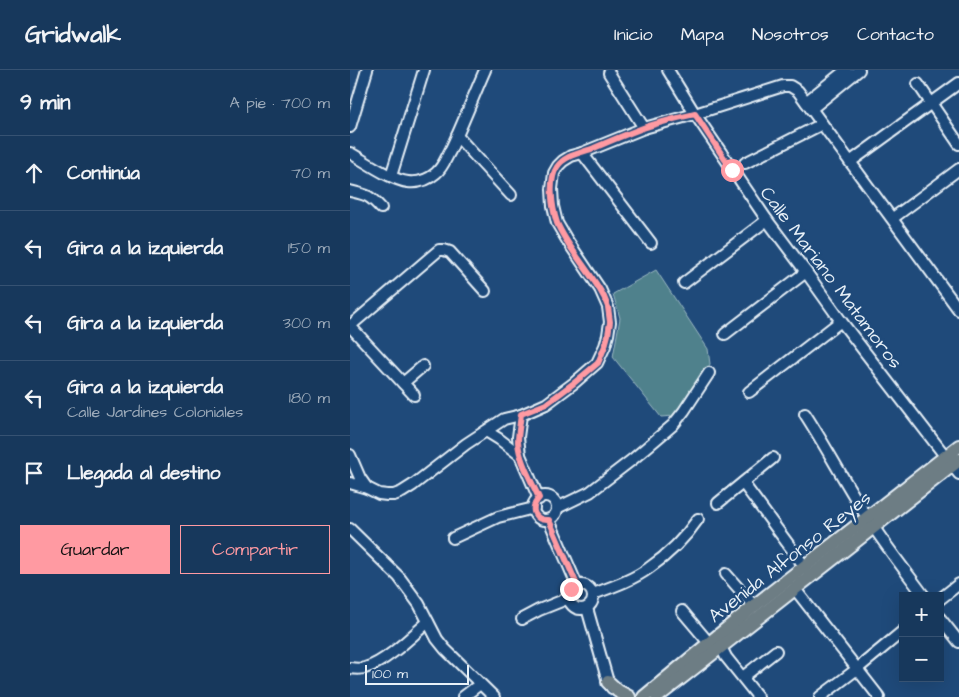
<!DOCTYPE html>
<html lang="es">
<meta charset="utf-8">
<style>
:root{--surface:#17385c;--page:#244365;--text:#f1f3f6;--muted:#9eacbb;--line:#365272;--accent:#ff9aa2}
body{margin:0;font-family:"Architects Daughter",sans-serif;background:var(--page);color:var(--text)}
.controls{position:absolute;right:15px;bottom:15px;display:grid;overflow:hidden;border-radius:0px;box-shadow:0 5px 20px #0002}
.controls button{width:45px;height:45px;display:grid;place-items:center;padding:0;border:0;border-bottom:1px solid var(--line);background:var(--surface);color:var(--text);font:25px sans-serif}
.scale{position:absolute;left:15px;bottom:12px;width:104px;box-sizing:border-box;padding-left:5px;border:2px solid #e8f1f8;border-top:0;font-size:14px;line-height:18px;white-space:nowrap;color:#e8f1f8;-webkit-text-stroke:4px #1f4a7a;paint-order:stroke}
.stop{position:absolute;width:15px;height:15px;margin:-11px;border:4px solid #ff9aa2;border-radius:50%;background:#fff}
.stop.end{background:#ff9aa2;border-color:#fff;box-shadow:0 1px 5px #0008}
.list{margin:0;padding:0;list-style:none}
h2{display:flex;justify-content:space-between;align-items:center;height:65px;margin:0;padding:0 20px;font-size:21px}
h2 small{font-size:16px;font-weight:400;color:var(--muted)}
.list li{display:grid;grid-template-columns:32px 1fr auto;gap:15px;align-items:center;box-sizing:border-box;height:75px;padding:0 20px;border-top:1px solid var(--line)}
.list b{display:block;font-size:19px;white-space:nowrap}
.list p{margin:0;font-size:16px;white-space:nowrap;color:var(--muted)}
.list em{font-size:16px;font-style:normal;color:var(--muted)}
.actions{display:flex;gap:10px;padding:15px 20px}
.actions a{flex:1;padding:11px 0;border:1px solid var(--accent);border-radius:0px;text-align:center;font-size:18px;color:var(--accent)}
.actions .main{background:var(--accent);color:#111}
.icon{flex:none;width:28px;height:28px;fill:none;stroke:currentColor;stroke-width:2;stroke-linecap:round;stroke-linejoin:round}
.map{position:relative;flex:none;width:609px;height:627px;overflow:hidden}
header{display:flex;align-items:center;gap:30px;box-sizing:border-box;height:70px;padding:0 25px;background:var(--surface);border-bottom:1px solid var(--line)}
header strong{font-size:24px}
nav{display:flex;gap:28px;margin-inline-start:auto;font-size:18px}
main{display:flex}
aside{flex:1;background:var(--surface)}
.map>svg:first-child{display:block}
</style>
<header>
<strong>Gridwalk</strong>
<nav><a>Inicio</a><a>Mapa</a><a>Nosotros</a><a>Contacto</a></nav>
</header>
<main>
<aside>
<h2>9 min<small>A pie · 700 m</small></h2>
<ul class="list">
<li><svg class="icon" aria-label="ahead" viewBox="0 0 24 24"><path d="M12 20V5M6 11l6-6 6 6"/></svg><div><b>Continúa</b></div><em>70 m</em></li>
<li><svg class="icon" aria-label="left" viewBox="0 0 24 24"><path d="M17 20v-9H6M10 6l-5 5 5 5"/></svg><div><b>Gira a la izquierda</b></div><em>150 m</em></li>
<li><svg class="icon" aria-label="left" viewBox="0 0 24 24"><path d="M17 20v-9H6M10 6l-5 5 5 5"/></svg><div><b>Gira a la izquierda</b></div><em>300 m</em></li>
<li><svg class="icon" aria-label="left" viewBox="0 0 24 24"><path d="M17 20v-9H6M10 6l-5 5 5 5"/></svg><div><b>Gira a la izquierda</b><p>Calle Jardines Coloniales</p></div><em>180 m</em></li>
<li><svg class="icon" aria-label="arrive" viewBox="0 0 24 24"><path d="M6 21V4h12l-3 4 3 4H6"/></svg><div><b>Llegada al destino</b></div></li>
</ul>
<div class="actions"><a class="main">Guardar</a><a>Compartir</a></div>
</aside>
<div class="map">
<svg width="609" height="627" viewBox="0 0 609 627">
<rect width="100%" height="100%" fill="#1f4a7a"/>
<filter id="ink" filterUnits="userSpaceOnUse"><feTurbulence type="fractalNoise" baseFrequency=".02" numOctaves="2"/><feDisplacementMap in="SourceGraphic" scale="10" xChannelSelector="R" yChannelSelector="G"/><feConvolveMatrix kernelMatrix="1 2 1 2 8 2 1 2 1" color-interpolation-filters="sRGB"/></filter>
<g filter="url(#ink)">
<path fill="#50818c" stroke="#9cb9c2" d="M306,200l52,79 2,15 -4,8 -12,20 -20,24 -13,1 -48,-60 7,-39 -7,-24z"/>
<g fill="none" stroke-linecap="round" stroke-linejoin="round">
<g stroke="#e8f1f8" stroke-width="14">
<g id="minor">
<path d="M318,0l27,44 72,106 39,52 35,49 118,153"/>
<path d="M259,3l35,55"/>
<path d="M568,14l41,60"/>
<path d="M456,32l40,-32"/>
<path d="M461,39l48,-39"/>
<path d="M0,57l17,-57"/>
<path d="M107,66l54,59"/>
<path d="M0,83c15,8 41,27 58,29 10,1 20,-2 28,-9 7,-6 10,-15 14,-22 13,-27 23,-54 35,-81"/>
<path d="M232,83l69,90"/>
<path d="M500,92l109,-79"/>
<path d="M395,93l77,-39"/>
<path d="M41,106l33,-106"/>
<path d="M0,121c17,4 19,4 31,17"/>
<path d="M543,148l66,-49"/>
<path d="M334,213l83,-63"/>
<path d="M0,256l89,-76h5l6,2 35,39"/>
<path d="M0,256l64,69"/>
<path d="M375,264l81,-62"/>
<path d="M53,313l20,-17"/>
<path d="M399,322l92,-71"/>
<path d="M455,344c22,34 40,69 62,103 17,27 38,53 57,79"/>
<path d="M171,345l-3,22 2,18 19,44"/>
<path d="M136,361l13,8 21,16"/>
<path d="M0,385l10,23 7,10"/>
<path d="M0,413l17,5 12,6 8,1h7l8,-3 11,-7 53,-41 38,-25 17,-4 25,-11 28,-21 23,-20 8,-17 3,-11 2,-13 -2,-15 -8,-18 -33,-49 -10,-17 -4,-17 -1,-17 2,-16 4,-7 5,-5 8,-5 11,-3 62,-25 51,-14 88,-28h7l8,5 161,219"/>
<path d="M393,413l62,84"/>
<circle cx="195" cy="438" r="12"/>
<path d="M368,433l55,-45"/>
<path d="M207,438l33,-16 43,-33 40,-34 11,-14 25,-38"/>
<path d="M199,450l28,65"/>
<path d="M0,459l49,48 20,27 18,35 8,10 49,48"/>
<path d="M103,468l45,-21 36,-9"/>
<path d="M376,504l28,32"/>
<circle cx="231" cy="527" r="12"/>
<path d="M445,519l84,108"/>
<path d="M243,524c19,-7 40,-14 56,-26 19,-13 36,-30 49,-49"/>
<path d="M590,529l19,-15"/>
<path d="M237,538l21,74 4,6"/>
<path d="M332,541l27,32"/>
<path d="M590,548l19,24"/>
<path d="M172,549l17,-9 30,-12"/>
<path d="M371,577l5,10 32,40"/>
<path d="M0,598c6,1 10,1 15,0 21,-6 47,-32 63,-46"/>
<path d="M393,607l33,-26"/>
<path d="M113,627l17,-13"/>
<path d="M470,627l37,-28 46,-38"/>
</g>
</g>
<g stroke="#e8f1f8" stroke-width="16">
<g id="major">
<path d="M258,612l10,9 11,6"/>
<path d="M294,627l110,-91 205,-160"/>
<path d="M307,627l302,-237"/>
</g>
</g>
<use href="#minor" stroke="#1f4a7a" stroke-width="10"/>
<use href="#major" stroke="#6d7d84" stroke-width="12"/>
</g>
</g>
<g fill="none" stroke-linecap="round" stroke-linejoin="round" filter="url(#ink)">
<path stroke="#ff9aa2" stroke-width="6" d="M221,519l6,-4 -28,-65c-15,1 -20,-11 -10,-22 -7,-16 -20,-38 -21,-56 0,-9 2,-18 3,-28l25,-10 28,-21 24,-20 7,-17 3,-11 2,-13 -2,-15 -4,-10c-13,-25 -36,-48 -47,-74 -5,-15 -9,-43 0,-56 8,-12 24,-14 37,-19 16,-7 33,-14 49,-20 17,-6 35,-10 52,-14l37,56"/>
</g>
<g text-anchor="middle" stroke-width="5" stroke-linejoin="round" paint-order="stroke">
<g font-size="19" fill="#e8f1f8" stroke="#1f4a7a">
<text transform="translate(482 207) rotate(53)" y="7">Calle Mariano Matamoros</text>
<text transform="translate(439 486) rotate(-38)" y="7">Avenida Alfonso Reyes</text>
</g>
</g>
</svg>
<div class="controls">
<button>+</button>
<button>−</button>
</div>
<div class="scale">100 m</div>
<div class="stop" style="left:382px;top:100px"></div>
<div class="stop end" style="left:221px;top:519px"></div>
</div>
</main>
